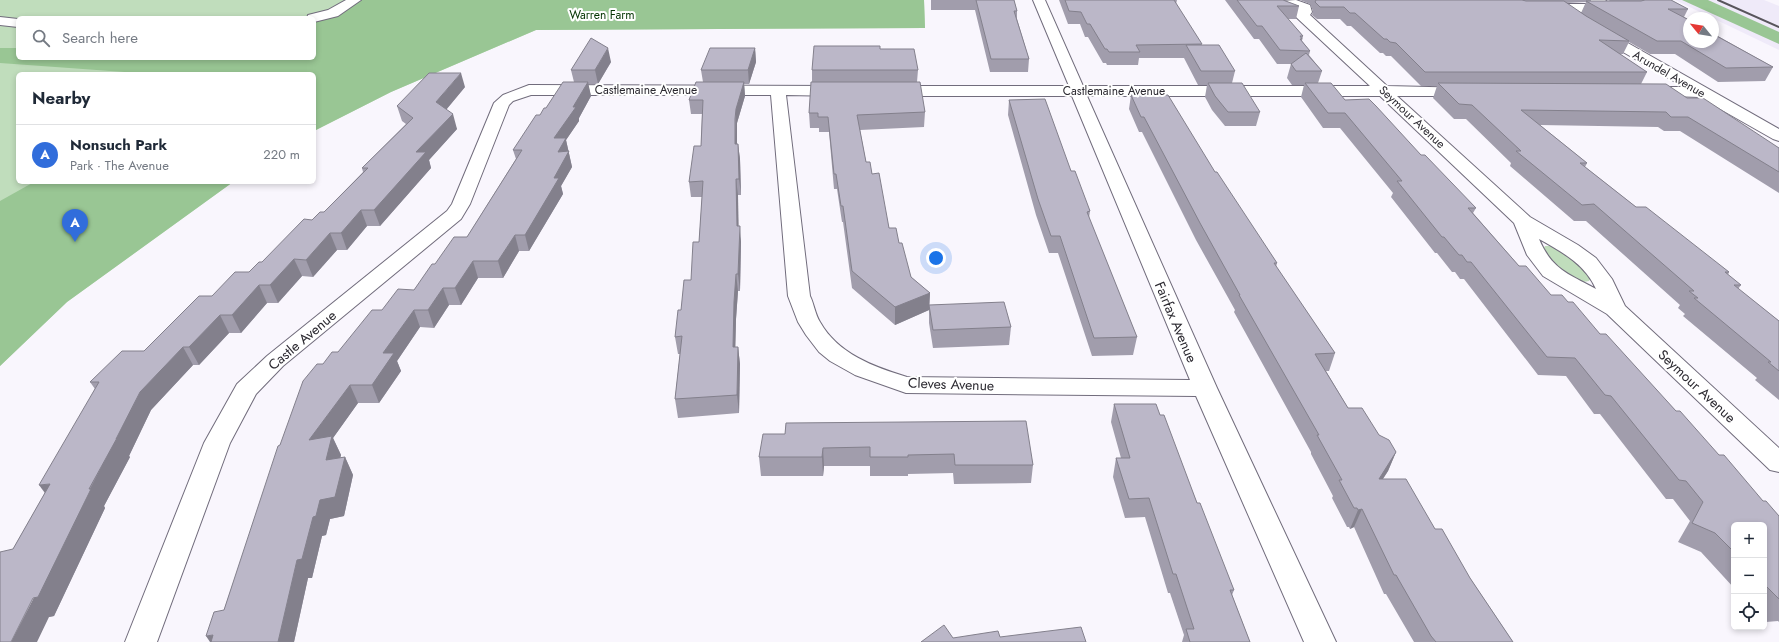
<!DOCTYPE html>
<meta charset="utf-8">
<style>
:root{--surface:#fff;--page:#f6f6f7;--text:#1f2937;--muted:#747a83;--line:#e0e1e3;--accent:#316ddb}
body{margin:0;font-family:Jost,sans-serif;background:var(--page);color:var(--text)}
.controls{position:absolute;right:12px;bottom:12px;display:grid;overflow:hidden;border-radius:6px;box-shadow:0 2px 6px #0003}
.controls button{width:36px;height:36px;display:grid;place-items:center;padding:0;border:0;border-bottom:1px solid var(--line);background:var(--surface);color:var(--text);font:20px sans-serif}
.compass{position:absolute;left:1683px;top:12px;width:36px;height:36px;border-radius:50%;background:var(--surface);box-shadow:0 2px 6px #0003;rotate:300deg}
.you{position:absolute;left:936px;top:258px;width:14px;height:14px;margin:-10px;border:3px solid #fff;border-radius:50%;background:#1a73e8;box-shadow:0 0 0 6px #1a73e833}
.badge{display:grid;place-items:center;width:26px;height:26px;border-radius:50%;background:var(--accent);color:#fff;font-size:13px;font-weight:700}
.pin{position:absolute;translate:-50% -33px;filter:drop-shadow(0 1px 2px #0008)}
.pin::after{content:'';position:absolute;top:21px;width:14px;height:12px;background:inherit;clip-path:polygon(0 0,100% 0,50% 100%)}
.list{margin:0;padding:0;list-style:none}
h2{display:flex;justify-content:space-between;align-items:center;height:52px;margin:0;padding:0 16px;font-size:17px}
h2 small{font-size:13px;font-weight:400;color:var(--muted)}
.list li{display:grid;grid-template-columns:26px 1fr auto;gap:12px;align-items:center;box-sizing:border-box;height:60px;padding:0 16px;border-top:1px solid var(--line)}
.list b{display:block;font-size:15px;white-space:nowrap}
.list p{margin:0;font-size:13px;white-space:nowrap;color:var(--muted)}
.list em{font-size:13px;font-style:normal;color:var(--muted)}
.icon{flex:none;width:22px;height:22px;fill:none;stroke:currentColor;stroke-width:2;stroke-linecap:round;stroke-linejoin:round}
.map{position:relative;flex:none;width:1779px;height:642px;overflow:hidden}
.search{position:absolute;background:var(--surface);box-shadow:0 2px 6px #0003;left:16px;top:16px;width:300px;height:44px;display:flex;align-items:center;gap:10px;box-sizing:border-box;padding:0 14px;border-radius:6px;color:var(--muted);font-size:15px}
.panel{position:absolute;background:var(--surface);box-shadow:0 2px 6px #0003;left:16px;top:72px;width:300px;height:112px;border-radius:6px}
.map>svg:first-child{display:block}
</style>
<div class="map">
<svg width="1779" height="642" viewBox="0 0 1779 642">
<rect width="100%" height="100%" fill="#f9f6fd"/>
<path fill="#efeaf9" d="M1675,0h89l15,6v44z"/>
<g fill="#c0ddbc" fill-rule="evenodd">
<path d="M0,0h924l1,28 -389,2 -145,62 -77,39v-57h-296v108h215l-166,120 -67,64zM18,18h296v40h-296z"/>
<path d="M1545,246h9l25,16 11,17 -1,2c-11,4 -28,-8 -36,-16 -4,-4 -7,-11 -10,-16z"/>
</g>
<g fill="#99c694">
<path d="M352,0h572l1,28 -389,2 -145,62 -77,39v-57h-162l-152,-11v-15h18v10h296v-40z"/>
<path d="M1682,0h26l71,32v12z"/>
<path d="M34,182h199l-166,120 -67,64v-165z"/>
</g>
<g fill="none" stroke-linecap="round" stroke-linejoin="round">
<g stroke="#716c7c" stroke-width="2">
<g id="minor">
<path d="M346,0h15l-23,16 -24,6v-4h-7l1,-3 20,-5z"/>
<path d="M1033,0h12l38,86h287l-74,-69 -16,-6 -2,-3 3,-7 15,-1 14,5 2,7 -2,3 77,71 84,2 3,3 -3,3 -5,2h-69l133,121 48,28 18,13 16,21 13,27 154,142v24l-9,-2 -163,-156 -64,-38 -16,-21 -13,-32 -134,-127h-293l130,292 119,254h-32l-108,-246 -290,-3 -51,-18 -25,-14 -11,-9 -13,-17 -8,-13 -10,-26 -17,-201h-240l-18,6 -4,4 -39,99 -9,15 -178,147 -27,28 -26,49 -73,199h-32l79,-199 33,-59 30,-28 180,-145 5,-7 42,-101 9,-8 26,-10 311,1 5,2 3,3 -3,3 -5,2 -54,-1 24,201c4,8 5,18 10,26 18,32 54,45 87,55l283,3 -118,-284h-180l-5,-2 -3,-3 3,-3 5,-2h177zM1539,239c23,13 46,25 57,50 -27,-15 -44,-19 -57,-50z"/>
<path d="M1590,0h15l10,8 -2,3 -4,1h-65l-4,-1 -2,-3 2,-3 4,-1h50z"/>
<path d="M0,17l18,2v8l-18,-2z"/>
<path d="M1600,29l5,1 174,99v12l-6,-2 -74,-42 -56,-2 -3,-3 3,-3 5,-2h36l-89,-51 -2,-3 2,-3z"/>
</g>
</g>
<use href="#minor" fill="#fff" fill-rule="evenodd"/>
<path stroke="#58555c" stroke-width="2" d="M1718,0l61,27"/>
</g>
<g fill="#a19dac" fill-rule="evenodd">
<path d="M931,0h83l3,11v8l12,40 -1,13h-38l-15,-62h-44z"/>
<path d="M1059,0h118l-1,4 26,41 33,26 -3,12 28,29 -4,14h-31l-13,-16 -7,-13 2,-12h-9l-14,-27h-45l-1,7h-31l-1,-2h-3l-15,-26h-3l-5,-13h-12z"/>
<path d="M1225,0h58l16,6 -3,13h-8l15,17 -1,5 8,10 -1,4 13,16 -4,12 27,17 76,55 55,53 -3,5 46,53 32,29 17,7 108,109 87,90 16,15v106l-1,-1 -12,1 -2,-2v-95h-30v63l-33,-36 -23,-10 12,-21 -17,-22h-7l-66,-85h-6l-28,-38 -28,-1 -74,-96h-4l-5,-7h-3l-15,-19h-2l-44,-56 2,-4 -53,-65h-17l-22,-31 3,-12h-12l-5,-7 4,-14h-14l-18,-25h-5z"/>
<path d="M1300,0h291v1h19l-2,-1h63l17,9 -4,8 89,50 -8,14 -47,1 -43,-28h-25l-21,-12 -6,12h-3l27,18 -6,12 46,14 92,50v45l-99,-62h-16l-6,-4 -118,-2 47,38 -2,4 51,40 93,65 -1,3 13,10 -3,4 41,32v79l-24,-20 2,-2 -74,-62 2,-2 -7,-6 2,-3 -94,-84h-12l-64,-55 1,-3 -45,-44h-12l-21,-21 4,-12h-16l-30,-30h-5l-3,-3h-3l-29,-27h-4l-7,-7h-23l-5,-4 1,-4 -3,-7zM1586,2l-5,11 -15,-10z"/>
<path d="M755,48l1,14 -7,22h-5l1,12 -8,27v21h1l2,15 1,36h-3v31l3,16 -1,49h-2l-2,28 -1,28h3l2,17 -1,49 -61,5 -3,-19 5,-45h-2l-3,-17 6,-27 10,-30 8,-38 3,-45h-11l-2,-15 12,-36 1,-32h-11l-2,-14 14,-18 -2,-12z"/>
<path d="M880,49l38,21 -1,12 8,30 -1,15 -64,3 6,32 6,12 17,54 10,15 12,34 19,16 -1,17 -34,15 -43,-37 -9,-66h-1l-5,-33h-3l-5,-57h-10v-4h-9l-1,-15 3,-31v-12z"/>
<path d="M611,62l-13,22h-10l3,12 -12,22v3l-13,19 6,27 -11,19 2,8 -34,57h-10l-16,27h-25l-17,27h-12l-15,23 -14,-1 -23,34 4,10 -22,32h-21l-25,35 8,17 -1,3 5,-1 8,18 -9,41 -14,3 -4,16 -4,1 -10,42h-4l-14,64h-84l14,-32 56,-165 43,-81 15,-12 44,-42 32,-20 21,-26 32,-27 49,-78 -3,-9 33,-42 28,-26 -3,-12z"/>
<path d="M465,87l-19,23 11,19 -28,31 2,8 -51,58h-13l-20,24h-10l-24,27 -11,-1 -24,27h-11l-26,30h-12l-30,32h-6l-42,45 -22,46 1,1 -26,49 1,2 -51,108 -5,1 -36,-68 32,-56 50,-104 -5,-7 54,-31 68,-55 37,-24 13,-10 50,-42 12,-8 39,-40 -1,-4 44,-44 -4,-3 -5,-15z"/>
<path d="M1131,95l84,77 62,91 -1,4 59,86 -6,18h-3l22,37 31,27 17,17 -8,19 -5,8 52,50 35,49 43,64h-99l-28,-48h-2l-30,-67 -4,2 -1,-2h-2l-15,-29 1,-2 -22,-42v-2l-77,-140 1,-2 -39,-70 -54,-108h-3l-10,-23z"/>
<path d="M1009,100l62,71 19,40 -1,7 48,119 -4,18 -41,1 -34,-103h-9l-13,-38 -28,-100z"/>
<path d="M929,305l82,22 -2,18 -76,3 -4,-25z"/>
<path d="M1114,404l46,11 74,175 -2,5 18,47h-68l2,-7 -14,-42h-2l-23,-76 -20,1 -12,-41 3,-19h5l-10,-36z"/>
<path d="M786,423l247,42 -2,18 -77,1 -1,-11 -45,1v2h-38v-10h-46l-1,10h-62l-2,-19 26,-23z"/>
</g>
<g fill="#83808c">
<path d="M608,48l3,14 -13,22 -3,-14z"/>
<path d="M755,48l1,14 -7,22 -1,-14z"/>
<path d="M461,73l4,14 -25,30 -4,-15z"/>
<path d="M588,82l3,14 -12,22v3l-13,19 6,27 -11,19 2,8 -34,57 -4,-16 29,-57v-40z"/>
<path d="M744,82l1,14 -8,27v36l-2,-15 1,-35z"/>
<path d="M453,114l4,15 -28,31 2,8 -51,58 -6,-16 42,-58z"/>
<path d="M738,144l2,15 1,36 -2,-16z"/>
<path d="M736,179l2,16 1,47 -2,-16z"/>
<path d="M361,210l6,16 -20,24 -6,-17z"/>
<path d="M740,226l1,16 -1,49 -2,-17z"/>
<path d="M330,233l7,17 -24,27 -7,-17z"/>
<path d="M515,235l4,16 -16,27 -5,-17z"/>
<path d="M294,259l8,17 -24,27 -8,-18z"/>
<path d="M473,261l5,17 -17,27 -6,-17z"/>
<path d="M736,274l2,17 -2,28 -1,46 -2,-18 1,-45z"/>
<path d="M259,285l8,18 -26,30 -9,-18z"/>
<path d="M443,288l6,17 -15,23 -6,-18z"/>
<path d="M930,293l-1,17 -34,15v-18z"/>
<path d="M414,310l6,17 -23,34 4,10 -22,32 -7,-18 11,-32z"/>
<path d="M220,315l9,18 -30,32 -10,-18z"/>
<path d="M183,347l10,18 -42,45 -22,46 1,1 -26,49 1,2 -51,108 -5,1 -12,25h-26l129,-250z"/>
<path d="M738,347l2,17 -1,49 -2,-18z"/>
<path d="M350,385l8,18 -25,35 8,17 -6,24 -26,-39z"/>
<path d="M823,448l1,18 -1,10 -1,-19z"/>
<path d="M1396,452l-8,19 -18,27 9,-19z"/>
<path d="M345,457l8,18 -9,41 -14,3 -4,16 -4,1 -10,42h-4l-14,64h-16l19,-82 16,-43 7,-17z"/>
<path d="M50,484l3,20 -14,-19z"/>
<path d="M1362,509l-8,18 -4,2 8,-19z"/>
<path d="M213,635l5,7h-8l-4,-6z"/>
</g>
<g fill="#bbb7c8" stroke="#83808c">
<path d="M976,0h38l3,11h-3l15,48h-38z"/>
<path d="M1065,0h109l28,44 -66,1 4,7h-31l-2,-3h-2l-15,-25h-3l-6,-12 -12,-1z"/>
<path d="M1237,0h46l16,6h-22l26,30h-3l2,3h-2l10,12 -30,-1 -18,-24h-5z"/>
<path d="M1316,0h206l4,1h38l22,15 43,25 -30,-1 48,32h-222l-29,-29 -6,-1 -3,-3h-3l-29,-26h-5l-6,-6h-24l-5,-5z"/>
<path d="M1645,0h26l17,9h-20l21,11v22h24v-8l60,33 -47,1 -45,-27h-24l-71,-40h55z"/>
<path d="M591,38l17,10 -13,22h-24z"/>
<path d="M1186,45h33l16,26h-34z"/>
<path d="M814,46h66v3h34l4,21h-106z"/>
<path d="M710,48h45l-7,22h-47z"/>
<path d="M1306,53l16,18h-26l-5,-7z"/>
<path d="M429,73h32l-25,29 17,12 -37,38h10l-52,58h-13l-20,23h-11l-24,27 -12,-1 -24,26h-11l-27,30h-12l-31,32h-6l-43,45 -24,47 1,-1 -28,51h2l-53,108 -5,1 -22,44h-11v-90l13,-3 37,-65 -11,1 60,-103h-9l32,-31h22l55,-55h13l23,-24h14l10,-10h3l42,-43 8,1 8,-8h4l44,-44h-6l51,-50 -16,-12z"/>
<path d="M563,82h25l-15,25h3l-22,31h12l-8,14 11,-1 -15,27h5l-34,57h-10l-17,26h-25l-18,27h-12l-15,22h-14l-31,43h11l-22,32h-22l-41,55 23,-4 -6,24 19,-3 -10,40 -15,3 -4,16 -3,1 -11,42 -5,1 -19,82h-67l2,-7 -7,1 8,-24 10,-2 54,-164 2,-1 23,-64 14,-17h6l9,-12h6l34,-42h10l16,-21 16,1 18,-26h3l19,-27h13l55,-87h-9l23,-35h4l4,-7h2z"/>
<path d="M696,82h48l-8,27 -1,10v25h3l1,35h-3l1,47h3l-2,48h-2l-2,28 -1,45h5l-1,48 -62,4 7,-63 -7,1 3,-27h3l3,-30h7l2,-38h6l4,-61 -14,1 5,-36h7l2,-46h-14z"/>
<path d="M811,82h109l5,30 -68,3 9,47h4l2,12 7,-1 10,55h7l3,15h3l9,34 19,16 -35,14 -43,-36 -9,-65h-2l-5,-32h-2l-6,-57h-10v-4h-9z"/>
<path d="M1208,83h34l18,29h-32l-13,-16z"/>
<path d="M1305,83h26l14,17 24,-1 7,7 45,49h4l51,53h-8l51,58h7l25,29h11l6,7h5l27,32h6l70,77h4l39,44h5l39,46h3l13,15v83l-15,-15v-59h-30v27l-19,-19 -23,-10 11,-21 -17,-21 -7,-1 -68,-84 -6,-1 -30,-37 -28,-1 -76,-95h-4l-5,-7h-3l-15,-18h-2l-45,-56h5l-57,-68h-17z"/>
<path d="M1438,83l228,1 21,14h16l76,50v24l-91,-55h-17l-5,-5 -145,-2 66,53h-7l56,44h10l83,65h-4l16,13h-7l45,36v50l-11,-9h3l-77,-64h4l-9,-7h5l-100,-87 -12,1 -66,-54h5l-49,-46 -13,-1z"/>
<path d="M1131,95h37l47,77h2l60,91h-3l61,90 -20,1 33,54h14l17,27 10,5 7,12 -17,27h27l29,50h7l28,49 43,64h-77l-5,-6 -35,-61h-2l-32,-66 -4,1 -1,-2h-3l-15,-28h3l-25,-45h2l-80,-140h1l-40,-72 -56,-106h-3z"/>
<path d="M1045,99l26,72h4l15,40 -3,1 50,125 -43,1 -34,-102h-9l-13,-37 -29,-99z"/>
<path d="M1004,302l7,25 -78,3 -4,-25z"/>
<path d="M1114,404h42l4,11h4l33,88h3l34,87h-4l20,52h-60l-4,-13h8l-18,-55h-3l-24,-76 -20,1 -13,-41h14z"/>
<path d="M1026,421l7,44h-78l-1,-11 -46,1v2h-38v-10l-47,1 -1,9h-63l4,-23h22l1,-11z"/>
<path d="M944,625l9,13 45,-7 2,6 81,-10 5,15h-165z"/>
</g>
<g text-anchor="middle" stroke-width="4" stroke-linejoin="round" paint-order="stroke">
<g font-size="12" fill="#063604" stroke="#fff">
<text x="602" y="19">Warren Farm</text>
</g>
<g font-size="12" fill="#2b2930" stroke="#fff">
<text transform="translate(1669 74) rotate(30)" y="4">Arundel Avenue</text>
<text x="646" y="94">Castlemaine Avenue</text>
<text x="1114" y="95">Castlemaine Avenue</text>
<text transform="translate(1412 117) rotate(43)" y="4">Seymour Avenue</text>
</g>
<g font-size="14" fill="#2b2930" stroke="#fff">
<text transform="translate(1176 322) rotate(67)" y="5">Fairfax Avenue</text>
<text transform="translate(302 340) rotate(-40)" y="5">Castle Avenue</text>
<text transform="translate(951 384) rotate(2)" y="5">Cleves Avenue</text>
<text transform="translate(1697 386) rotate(43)" y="5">Seymour Avenue</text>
</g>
</g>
</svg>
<div class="controls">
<button>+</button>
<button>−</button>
<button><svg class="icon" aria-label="locate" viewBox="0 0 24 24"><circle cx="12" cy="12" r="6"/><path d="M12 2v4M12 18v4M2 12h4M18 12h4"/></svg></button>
</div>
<svg class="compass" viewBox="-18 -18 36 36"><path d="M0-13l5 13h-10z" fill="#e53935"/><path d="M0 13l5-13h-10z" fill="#747a83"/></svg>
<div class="you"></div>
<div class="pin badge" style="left:75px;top:242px">A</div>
<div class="search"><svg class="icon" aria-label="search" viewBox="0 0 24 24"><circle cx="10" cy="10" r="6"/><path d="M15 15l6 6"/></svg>Search here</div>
<section class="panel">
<h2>Nearby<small></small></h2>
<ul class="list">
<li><span class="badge">A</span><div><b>Nonsuch Park</b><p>Park · The Avenue</p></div><em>220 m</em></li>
</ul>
</section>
</div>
